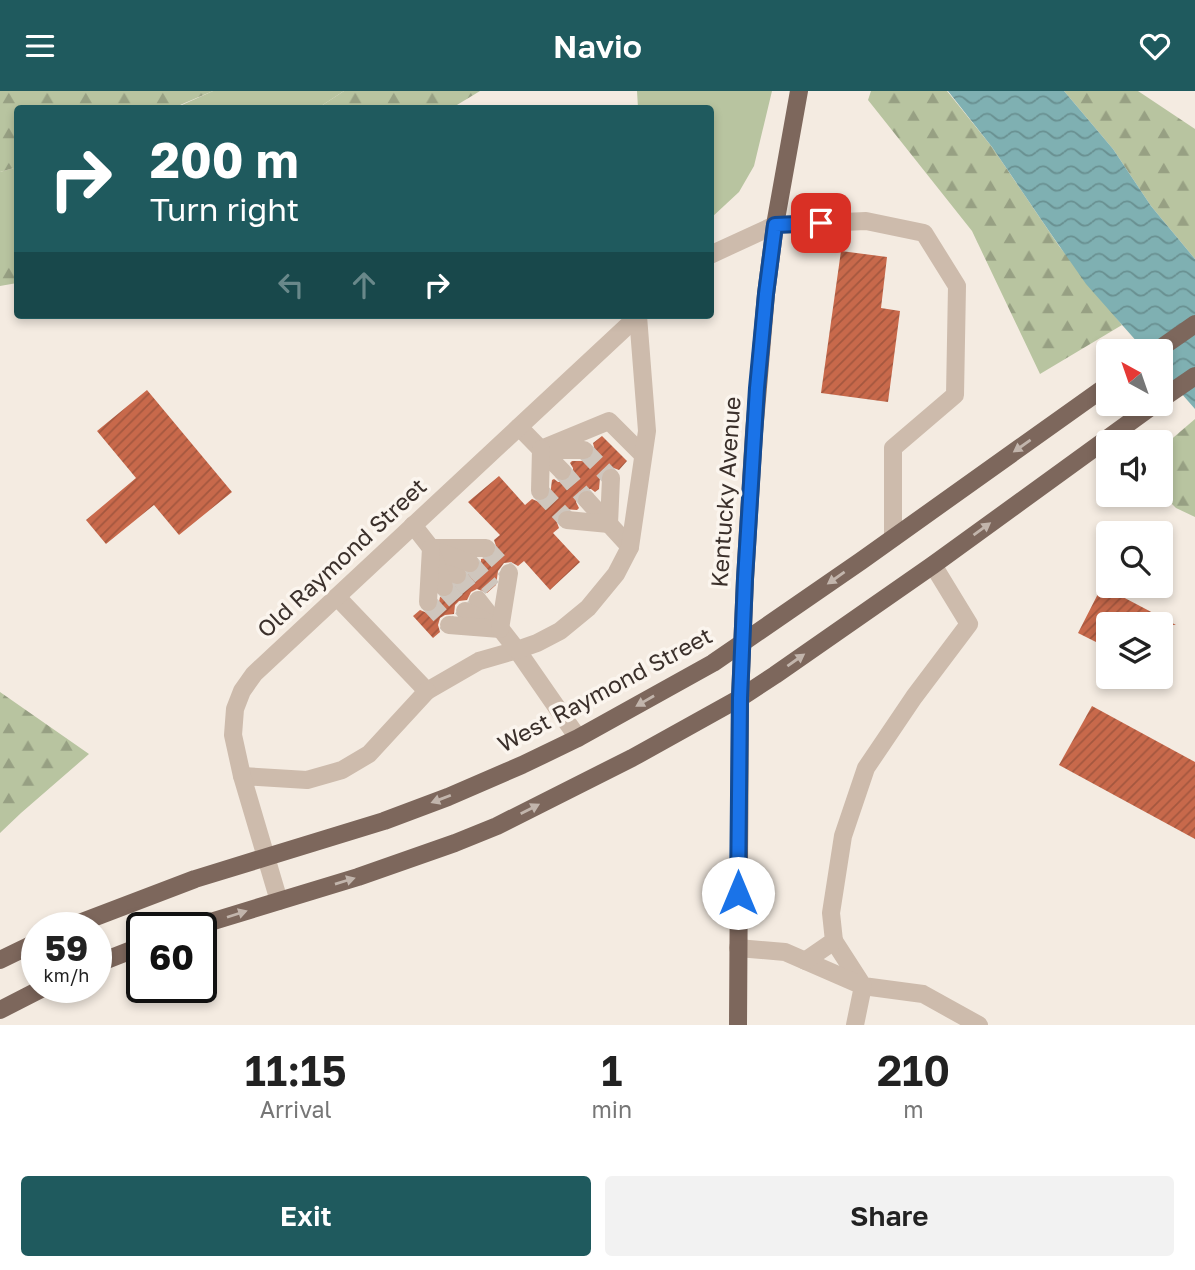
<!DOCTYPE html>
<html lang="en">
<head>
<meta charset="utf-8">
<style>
  body { margin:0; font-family:"Golos Text",sans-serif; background:#f2f2f2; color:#222; height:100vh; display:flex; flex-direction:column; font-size:26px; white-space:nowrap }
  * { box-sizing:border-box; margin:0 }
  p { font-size:23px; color:#767676 }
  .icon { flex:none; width:38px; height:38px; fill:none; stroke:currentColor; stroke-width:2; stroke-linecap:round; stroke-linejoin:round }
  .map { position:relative; height:934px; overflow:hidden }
  .details { display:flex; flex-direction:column; background:#fff; flex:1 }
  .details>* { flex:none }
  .guide { position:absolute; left:14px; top:14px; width:700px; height:214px; border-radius:7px; box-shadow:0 4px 10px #0003; background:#1f5a5e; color:#fff; overflow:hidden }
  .needle { width:46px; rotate:320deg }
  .tools { position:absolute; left:1096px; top:248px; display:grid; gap:14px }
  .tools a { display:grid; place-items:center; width:77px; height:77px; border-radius:7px; background:#fff; box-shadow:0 4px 10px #0003; font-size:35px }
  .speed { position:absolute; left:21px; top:821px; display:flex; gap:14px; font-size:35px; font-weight:700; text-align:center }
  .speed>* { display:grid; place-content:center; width:91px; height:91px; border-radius:50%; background:#fff; box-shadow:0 4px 10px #0003; line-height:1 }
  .speed small { font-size:18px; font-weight:400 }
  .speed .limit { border:4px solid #111; border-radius:10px; background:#fff; color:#111 }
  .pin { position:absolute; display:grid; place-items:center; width:60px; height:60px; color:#fff; margin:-30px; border-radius:14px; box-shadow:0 4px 10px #0006 }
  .me { position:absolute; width:77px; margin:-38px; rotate:0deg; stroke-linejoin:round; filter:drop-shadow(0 0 5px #0008) }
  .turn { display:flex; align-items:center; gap:24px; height:147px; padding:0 21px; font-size:32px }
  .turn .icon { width:91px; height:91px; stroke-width:2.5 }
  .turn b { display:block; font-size:49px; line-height:60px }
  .lanes { display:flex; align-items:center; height:66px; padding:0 21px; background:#0003; justify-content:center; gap:35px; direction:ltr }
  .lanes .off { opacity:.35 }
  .eta { display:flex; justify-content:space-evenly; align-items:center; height:119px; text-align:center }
  .eta b { font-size:42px; font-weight:600; line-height:49px }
  .cta { display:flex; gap:14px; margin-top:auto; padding:14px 21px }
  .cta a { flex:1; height:80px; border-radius:7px; background:#1f5a5e; color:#fff; font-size:28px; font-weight:600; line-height:80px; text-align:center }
  .cta a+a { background:#f2f2f2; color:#222 }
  header { display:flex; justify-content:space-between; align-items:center; height:91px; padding:0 21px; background:#1f5a5e; color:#fff; font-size:32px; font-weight:600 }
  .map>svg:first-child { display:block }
  .green { fill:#b8c4a0 }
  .forest { fill:url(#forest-firs) }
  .water { fill:url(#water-waves) }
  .building { fill:url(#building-hatch) }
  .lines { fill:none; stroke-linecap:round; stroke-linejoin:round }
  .minor-tunnel { stroke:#cfc6bd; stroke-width:18; stroke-dasharray:18 9; stroke-linecap:butt }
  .minor { stroke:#cdbbac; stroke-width:18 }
  .major { stroke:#7d675c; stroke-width:18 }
  .oneway { fill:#c2b5ac }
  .route-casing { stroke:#114b97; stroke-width:18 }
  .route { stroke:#1a73e8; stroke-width:12 }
  .labels { text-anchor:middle; stroke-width:7; stroke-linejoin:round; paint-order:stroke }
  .street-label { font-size:23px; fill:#3b302b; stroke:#fbf5ee }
</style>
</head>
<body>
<header><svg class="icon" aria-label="menu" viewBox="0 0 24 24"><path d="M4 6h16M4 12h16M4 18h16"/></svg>Navio<svg class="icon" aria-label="heart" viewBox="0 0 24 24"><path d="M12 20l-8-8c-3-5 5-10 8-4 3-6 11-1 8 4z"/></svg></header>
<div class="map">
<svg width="1195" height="934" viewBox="0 0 1195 934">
  <defs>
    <pattern id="forest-firs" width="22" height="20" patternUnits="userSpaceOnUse" patternTransform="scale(1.75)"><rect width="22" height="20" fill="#b8c4a0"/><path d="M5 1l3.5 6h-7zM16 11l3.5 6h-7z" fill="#97a083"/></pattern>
    <pattern id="water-waves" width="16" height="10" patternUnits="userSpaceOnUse" patternTransform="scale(1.75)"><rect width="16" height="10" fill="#7fb0b2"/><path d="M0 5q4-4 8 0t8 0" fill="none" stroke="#699091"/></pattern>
    <pattern id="building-hatch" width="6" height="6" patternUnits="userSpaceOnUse" patternTransform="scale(1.75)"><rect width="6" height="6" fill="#c8694b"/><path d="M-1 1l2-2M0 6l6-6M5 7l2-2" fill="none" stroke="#a4573f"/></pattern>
  </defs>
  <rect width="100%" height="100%" fill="#f4ebe1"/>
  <g class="green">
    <polygon points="213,0 344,0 318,17 173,18"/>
    <polygon points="637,0 772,0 754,75 739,101 711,127 710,18 638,17"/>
    <polygon points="17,76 17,155 0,155 0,81"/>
  </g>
  <g class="forest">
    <polygon points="0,0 213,0 173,17 18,18 17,76 0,81"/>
    <polygon points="344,0 480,0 452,17 318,17"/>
    <polygon points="871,0 947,0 992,56 1059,155 1122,234 1040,283 972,140 868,9"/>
    <polygon points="1064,0 1138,0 1195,38 1195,168 1151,115 1113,58"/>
    <polygon points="0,155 17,155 17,192 0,195"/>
    <polygon points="1195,328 1195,426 1176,417 1160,401 1160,358"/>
    <polygon points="0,601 89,663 21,722 0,742"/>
  </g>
  <polygon class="water" points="948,0 1064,0 1113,58 1151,115 1195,168 1195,318 1160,278 1160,261 1146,261 1086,193 1051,143 992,56"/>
  <g class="building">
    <polygon points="841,160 887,166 881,217 900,220 888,311 821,302"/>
    <polygon points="147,299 232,401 179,444 154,414 106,453 86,429 136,387 97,340"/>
    <polygon points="602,345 627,370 619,379 611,376 602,380 600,387 599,398 595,401 591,398 585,398 579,401 576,411 579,417 577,419 563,418 558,422 556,429 559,437 553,442 580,471 550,499 524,470 518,475 511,471 504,472 498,480 496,494 487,502 477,498 471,501 467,509 459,510 455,514 454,523 445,524 440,527 438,534 440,541 433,547 413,525 420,519 427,522 434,521 438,517 440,506 447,507 452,504 455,495 460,495 465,492 468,483 473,483 478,480 481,475 481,468 492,466 497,458 494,449 500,444 468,411 499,385 525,414 532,408 539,411 545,410 550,405 552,389 554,388 558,391 564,391 569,389 573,382 573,377 570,372 572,370 584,370 590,368 595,360 593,352"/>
    <polygon points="1102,495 1176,534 1108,534 1108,557 1078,542"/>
    <polygon points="1092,615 1195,671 1195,748 1059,674"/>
  </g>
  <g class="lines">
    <g class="minor-tunnel">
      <polyline points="584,359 611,387"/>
      <polyline points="562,380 587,409"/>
      <polyline points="540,400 567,429"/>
      <polyline points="486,457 509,482"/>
      <polyline points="470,472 492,497"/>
      <polyline points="457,484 478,509"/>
      <polyline points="444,496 465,520"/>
      <polyline points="428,511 449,534"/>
    </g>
    <g class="minor">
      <polyline points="710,164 775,134 866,130 924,142 957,195 955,304 893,357 893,447"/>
      <polyline points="519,336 562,380"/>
      <polyline points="541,358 609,330 643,364"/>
      <polyline points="549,359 584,359"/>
      <polyline points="540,400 541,358"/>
      <polyline points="587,409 630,456"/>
      <polyline points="567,429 609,433 611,387"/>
      <polyline points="413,434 431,457 457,484"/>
      <polyline points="431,457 486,457"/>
      <polyline points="440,461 470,472"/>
      <polyline points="434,467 444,496"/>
      <polyline points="337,506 427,600 479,570 517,559 578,647"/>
      <polyline points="478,509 517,559 537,552 560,540 588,517 616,483 630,456 647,340 638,225"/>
      <polyline points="428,511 431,457"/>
      <polyline points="465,520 491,533"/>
      <polyline points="449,534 500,538"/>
      <polyline points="500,538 509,482"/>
      <polyline points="242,685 307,689 342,679 369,663 427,600"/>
      <polyline points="279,810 242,685 233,644 235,618 242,600 254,583 639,224"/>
      <polyline points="834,850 863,895 923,903 979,934"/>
      <polyline points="738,857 785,861 863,895 855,934"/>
      <polyline points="805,870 834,850 831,822 843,745 866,677 914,606 969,533 933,474"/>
    </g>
    <g class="major">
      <polyline points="1155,261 1195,233"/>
      <polyline points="1160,309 1195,285"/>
      <polyline points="69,836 195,788 384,730 448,706 522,674 578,647 713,572 861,470 1108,294"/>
      <polyline points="194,836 358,786 455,752 497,735 632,667 740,607 775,584 933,474 1155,313"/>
      <polyline points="0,869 37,851"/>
      <polyline points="96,873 142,855"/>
      <polyline points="0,919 45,896"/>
      <polyline points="738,934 740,607 745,488 754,342 766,203 775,134 799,0"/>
    </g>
  </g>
  <defs><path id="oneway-solid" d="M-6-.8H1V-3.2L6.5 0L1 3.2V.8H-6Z" transform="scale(1.75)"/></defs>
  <g class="oneway">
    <use href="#oneway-solid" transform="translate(1022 355) rotate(145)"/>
    <use href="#oneway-solid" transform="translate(982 438) rotate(-36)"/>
    <use href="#oneway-solid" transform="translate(836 487) rotate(145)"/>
    <use href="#oneway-solid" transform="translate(796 569) rotate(-35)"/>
    <use href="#oneway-solid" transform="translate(645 610) rotate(150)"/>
    <use href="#oneway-solid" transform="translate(441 708) rotate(159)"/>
    <use href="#oneway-solid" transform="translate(530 718) rotate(-27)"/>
    <use href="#oneway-solid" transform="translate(345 790) rotate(-17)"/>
    <use href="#oneway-solid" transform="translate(237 823) rotate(-18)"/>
  </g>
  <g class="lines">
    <g class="route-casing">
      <polyline id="route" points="738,802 740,607 745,488 757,297 766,203 775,134 821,132"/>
    </g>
    <use href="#route" class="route"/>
  </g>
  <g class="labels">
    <g class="street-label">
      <text transform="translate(726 401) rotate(-86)" y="8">Kentucky Avenue</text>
      <text transform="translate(342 467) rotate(-43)" y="8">Old Raymond Street</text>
      <text transform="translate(605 599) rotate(-28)" y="8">West Raymond Street</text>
    </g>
  </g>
</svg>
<div class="tools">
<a><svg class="needle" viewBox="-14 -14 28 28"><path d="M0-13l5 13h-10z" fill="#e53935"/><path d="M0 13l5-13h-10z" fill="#767676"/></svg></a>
<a><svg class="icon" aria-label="sound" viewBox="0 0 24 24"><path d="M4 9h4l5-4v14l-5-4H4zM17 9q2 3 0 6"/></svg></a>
<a><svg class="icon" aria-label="search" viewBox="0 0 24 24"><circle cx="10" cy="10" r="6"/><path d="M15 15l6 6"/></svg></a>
<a><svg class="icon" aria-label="layers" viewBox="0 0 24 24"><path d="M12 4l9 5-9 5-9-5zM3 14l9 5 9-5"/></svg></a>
</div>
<div class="speed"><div>59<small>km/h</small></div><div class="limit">60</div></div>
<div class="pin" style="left:821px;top:132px;background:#d93025"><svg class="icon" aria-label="arrive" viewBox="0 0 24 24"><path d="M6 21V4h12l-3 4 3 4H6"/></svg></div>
<svg class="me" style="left:738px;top:802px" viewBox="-20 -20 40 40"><circle r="19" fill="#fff"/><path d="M0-13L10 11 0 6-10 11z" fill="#1a73e8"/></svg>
<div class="guide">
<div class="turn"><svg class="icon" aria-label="right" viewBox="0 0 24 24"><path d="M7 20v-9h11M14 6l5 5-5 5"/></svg><div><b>200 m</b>Turn right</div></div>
<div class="lanes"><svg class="icon off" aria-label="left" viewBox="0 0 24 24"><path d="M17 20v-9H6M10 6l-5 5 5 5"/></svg><svg class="icon off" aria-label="ahead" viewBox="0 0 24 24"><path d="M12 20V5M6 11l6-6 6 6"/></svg><svg class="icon" aria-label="right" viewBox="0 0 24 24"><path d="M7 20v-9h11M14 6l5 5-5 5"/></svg></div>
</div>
</div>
<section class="details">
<div class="eta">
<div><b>11:15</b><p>Arrival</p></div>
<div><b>1</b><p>min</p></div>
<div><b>210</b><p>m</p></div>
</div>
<div class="cta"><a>Exit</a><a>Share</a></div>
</section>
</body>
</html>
